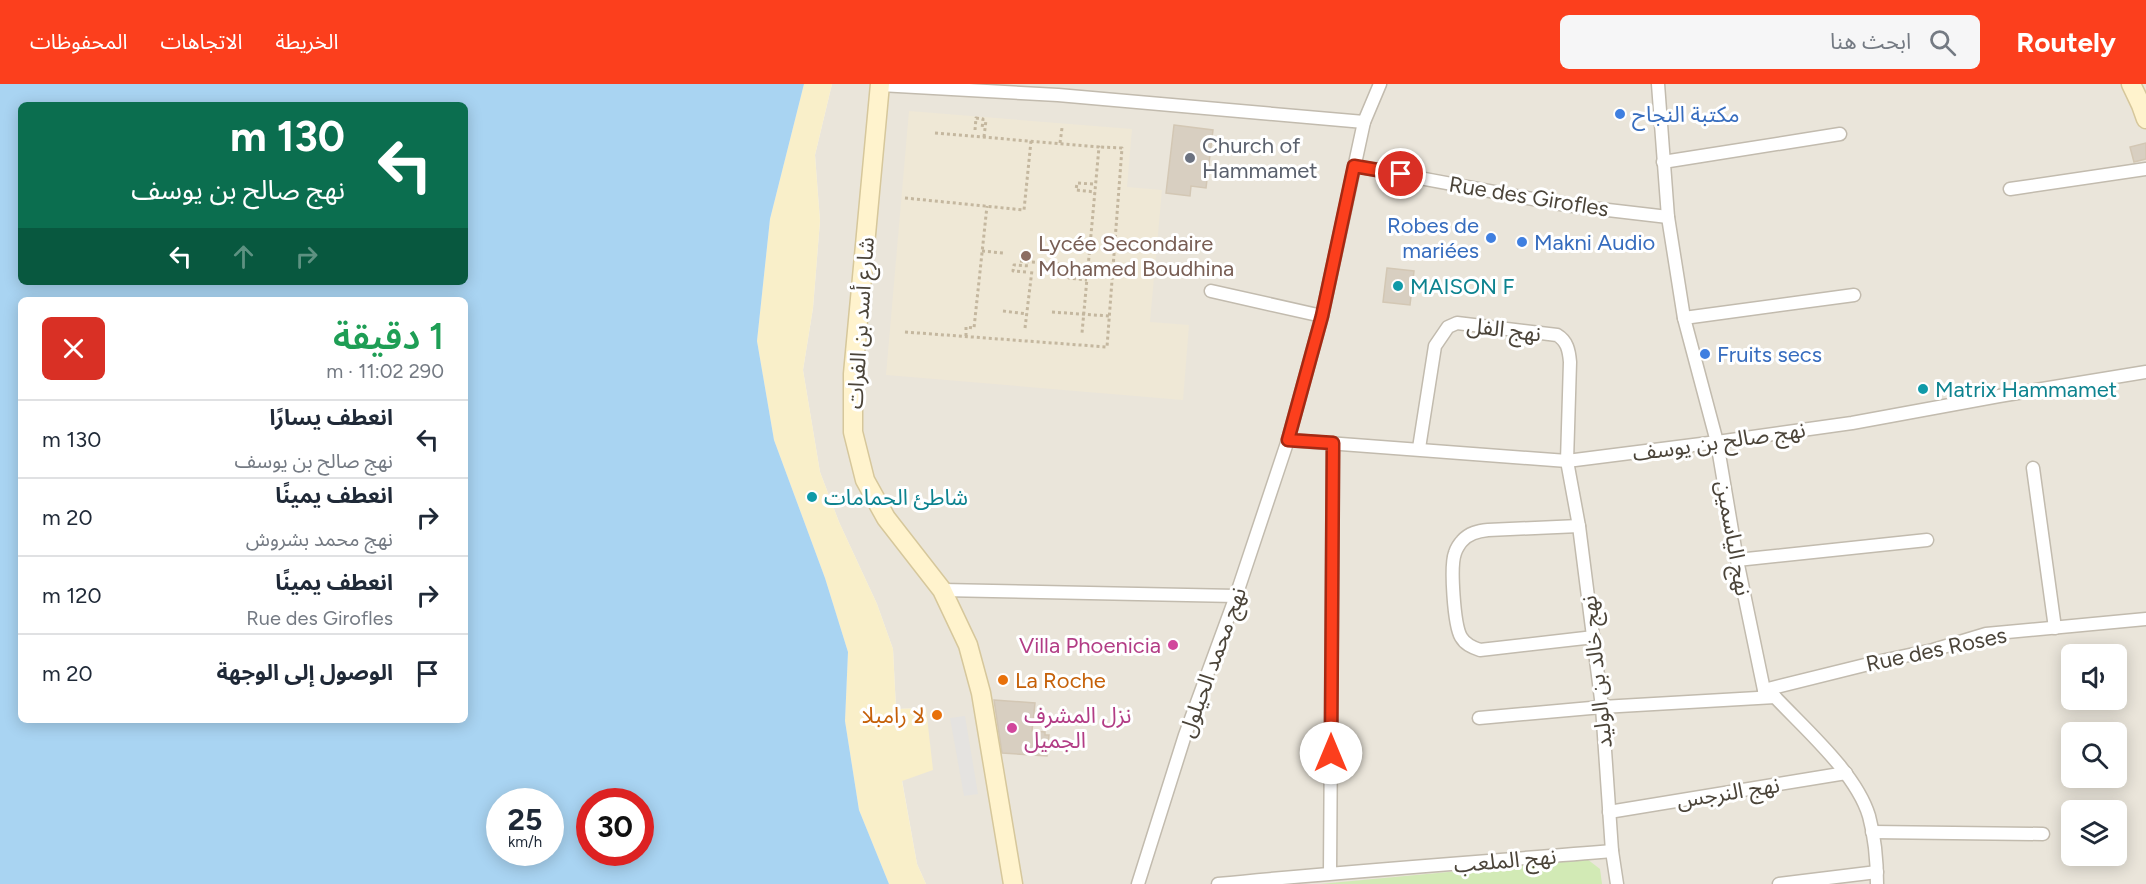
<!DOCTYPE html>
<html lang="ar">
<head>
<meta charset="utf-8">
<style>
  body { margin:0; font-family:Figtree,"Noto Sans Arabic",sans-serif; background:#f6f6f7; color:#1f2937; direction:rtl; height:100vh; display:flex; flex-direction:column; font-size:22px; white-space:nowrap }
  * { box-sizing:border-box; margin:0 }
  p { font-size:20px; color:#747a83 }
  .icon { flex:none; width:33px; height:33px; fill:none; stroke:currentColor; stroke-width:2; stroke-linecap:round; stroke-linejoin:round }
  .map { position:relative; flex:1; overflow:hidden; direction:ltr }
  .panel { position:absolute; left:18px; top:213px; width:450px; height:426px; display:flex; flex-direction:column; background:#fff; border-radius:9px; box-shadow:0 3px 15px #0003; direction:rtl }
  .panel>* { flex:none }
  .guide { position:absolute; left:18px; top:18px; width:450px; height:183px; border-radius:9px; box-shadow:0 3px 15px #0003; direction:rtl; background:#0b6e4f; color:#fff; overflow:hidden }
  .tools { position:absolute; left:2061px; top:560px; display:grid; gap:12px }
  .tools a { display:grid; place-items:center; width:66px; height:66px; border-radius:9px; background:#fff; box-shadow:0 3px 15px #0003; font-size:30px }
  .speed { position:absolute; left:486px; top:704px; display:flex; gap:12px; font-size:30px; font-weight:700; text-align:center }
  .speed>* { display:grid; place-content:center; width:78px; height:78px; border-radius:50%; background:#fff; box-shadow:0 3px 15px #0003; line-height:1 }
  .speed small { font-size:15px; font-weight:400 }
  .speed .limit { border:9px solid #d22; background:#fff; color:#111 }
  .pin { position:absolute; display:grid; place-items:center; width:51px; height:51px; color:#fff; margin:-26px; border:3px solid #fff; border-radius:50%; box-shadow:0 2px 6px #0007 }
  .me { position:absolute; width:66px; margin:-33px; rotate:0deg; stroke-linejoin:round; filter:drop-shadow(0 0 4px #0008) }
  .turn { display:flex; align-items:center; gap:21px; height:126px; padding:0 24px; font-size:27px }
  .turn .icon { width:78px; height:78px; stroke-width:2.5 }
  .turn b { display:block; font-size:42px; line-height:51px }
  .lanes { display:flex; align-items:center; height:57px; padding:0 24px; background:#0003; justify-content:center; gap:30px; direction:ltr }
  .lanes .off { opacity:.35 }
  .round { display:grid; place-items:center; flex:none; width:63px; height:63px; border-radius:9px; background:#f6f6f7 }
  .summary { display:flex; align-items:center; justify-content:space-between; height:102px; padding:0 24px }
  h1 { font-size:36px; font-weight:600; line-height:45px; color:#1e9e55 }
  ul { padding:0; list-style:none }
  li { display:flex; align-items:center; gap:18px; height:78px; padding:0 24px; border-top:2px solid #e0e1e3 }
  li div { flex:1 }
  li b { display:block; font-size:22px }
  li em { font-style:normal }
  header { display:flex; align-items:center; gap:36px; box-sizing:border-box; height:84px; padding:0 30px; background:#fc3f1d; color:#fff }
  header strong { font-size:28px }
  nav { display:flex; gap:33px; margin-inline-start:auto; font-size:21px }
  .search { width:420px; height:54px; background:#f6f6f7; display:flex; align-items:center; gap:15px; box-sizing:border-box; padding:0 21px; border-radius:9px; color:#747a83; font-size:22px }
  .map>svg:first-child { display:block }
  .residential { fill:#eae5da; fill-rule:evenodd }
  .education { fill:#efe8d6 }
  .green { fill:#d2eab5 }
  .sand { fill:#f9efc9 }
  .parking { fill:#e5e3e0 }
  .water { fill:#a9d4f2; fill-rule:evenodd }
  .building { fill:#d8cfc1; stroke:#d3c7b4; stroke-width:1.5 }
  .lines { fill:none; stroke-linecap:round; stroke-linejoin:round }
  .street-casing { stroke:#c2bbae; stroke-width:15 }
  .secondary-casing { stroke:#d6c79b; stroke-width:21 }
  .path { stroke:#c4b79f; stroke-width:3; stroke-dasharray:3 3; stroke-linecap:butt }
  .street { stroke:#fff; stroke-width:12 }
  .secondary { stroke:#fff3cd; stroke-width:18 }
  .route-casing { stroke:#a42913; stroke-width:15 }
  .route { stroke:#fc3f1d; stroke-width:10 }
  .shop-dot { fill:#3f7fe0; stroke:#fff; stroke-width:2 }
  .worship-dot { fill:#6b7280; stroke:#fff; stroke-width:2 }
  .education-dot { fill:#8d6e63; stroke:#fff; stroke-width:2 }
  .culture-dot { fill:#0f9aa8; stroke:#fff; stroke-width:2 }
  .hotel-dot { fill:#d1479c; stroke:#fff; stroke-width:2 }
  .food-dot { fill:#e8710a; stroke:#fff; stroke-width:2 }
  .labels { text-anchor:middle; stroke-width:6; stroke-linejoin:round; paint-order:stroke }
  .shop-label { font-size:22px; fill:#366cbe; stroke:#fff; text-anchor:start }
  .worship-label { font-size:22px; fill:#5b616d; stroke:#fff; text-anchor:start }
  .street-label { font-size:22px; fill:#4b4439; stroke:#fff }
  .education-label { font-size:22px; fill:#785e54; stroke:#fff; text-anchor:start }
  .culture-label { font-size:22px; fill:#0d838f; stroke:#fff; text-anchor:start }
  .hotel-label { font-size:22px; fill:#b23c85; stroke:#fff; text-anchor:end }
  .food-label { font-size:22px; fill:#c56008; stroke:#fff; text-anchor:start }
</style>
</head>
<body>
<header>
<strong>Routely</strong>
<div class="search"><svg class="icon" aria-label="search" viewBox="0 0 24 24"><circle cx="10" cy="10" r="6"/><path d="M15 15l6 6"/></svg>ابحث هنا</div>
<nav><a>الخريطة</a><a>الاتجاهات</a><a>المحفوظات</a></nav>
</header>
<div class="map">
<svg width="2146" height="800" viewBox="0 0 2146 800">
  <rect width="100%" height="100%" fill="#f6f3ec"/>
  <path class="residential" d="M832,0H2146V800H926L917,780L902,696L926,624L896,625L893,565L877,520L839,438L820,388L803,286L813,224L820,137L815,71ZM2072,570H2116V615H2072ZM2072,648H2116V693H2072ZM2072,726H2116V771H2072Z"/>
  <polygon class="education" points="909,27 1132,45 1127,103 1162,106 1150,238 1189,241 1183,316 886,291"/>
  <polygon class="green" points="1587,775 1600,785 1602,800 1320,800"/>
  <polygon class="sand" points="804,0 832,0 815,71 820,137 813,224 803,286 820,388 839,438 877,520 893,565 896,625 926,624 933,686 902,697 917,780 926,800 889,800 859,726 845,637 848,568 825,494 774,356 757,257 770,135"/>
  <polygon class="parking" points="965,632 978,710 964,712 950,634"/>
  <path class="water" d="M0,0H804L770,135L757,257L774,356L825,494L848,568L845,637L859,726L889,800H0ZM21,21H465V198H21ZM21,216H465V636H21ZM500,717H550V768H500ZM590,717H640V768H590Z"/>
  <g class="building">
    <polygon points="1174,41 1213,46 1206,104 1191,102 1190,112 1166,109"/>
    <polygon points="2146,59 2146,75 2134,78 2130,63"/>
    <polygon points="1387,184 1414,187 1410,221 1383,218"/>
    <polygon points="994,616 1035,619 1032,647 1045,648 1045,651 1049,651 1047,672 1002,669"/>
  </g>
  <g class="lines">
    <g class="street-casing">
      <g id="street">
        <path d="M1658,0L1668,133L1684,234L1717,358L1737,476L1764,606L1775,613C1805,645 1856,689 1869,732C1875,754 1877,777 1877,800"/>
        <polyline points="880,1 1058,11 1364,38"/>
        <polyline points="1663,78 1840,50"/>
        <polyline points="1355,82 1565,121 1668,133"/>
        <polyline points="2010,105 2146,85"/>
        <polyline points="1211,207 1322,232"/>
        <polyline points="1684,234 1854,211"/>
        <polyline points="1288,356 1567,377 1717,358 1852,339 1999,312 2146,288"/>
        <path d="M1419,364L1435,262L1448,243L1457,239L1557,251C1567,257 1569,266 1570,278L1567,377L1579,442L1602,623L1612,767L1617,800"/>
        <polyline points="2033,384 2055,544"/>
        <path d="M1579,442L1488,446C1478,447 1469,449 1462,457C1460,459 1456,465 1455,469C1450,482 1454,541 1461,553C1465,560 1471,563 1480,566L1594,553"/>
        <polyline points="1737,476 1927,456"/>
        <polyline points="942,506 1236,512"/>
        <polyline points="1764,606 1881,577 1933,566 1986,550 2146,535"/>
        <polyline points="1479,634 1602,623 1775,613"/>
        <polyline points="1609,728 1846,689"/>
        <polyline points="1872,748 2043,750"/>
        <polyline points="1330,789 1333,359"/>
        <polyline points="1138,800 1185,651 1236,512 1288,356 1322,232 1364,38 1380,0"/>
        <path d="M1218,800C1349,787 1481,778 1612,767"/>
        <polyline points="1779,800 1877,788"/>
      </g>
    </g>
    <g class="secondary-casing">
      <g id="secondary">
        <polyline points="880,0 853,290 853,348 865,396 886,434 942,506 968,561 981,609 1013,800"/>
        <polyline points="2131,0 2141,21 2146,35"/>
      </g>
    </g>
    <g class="path">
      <polyline points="975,46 976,34 983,35 982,45"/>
      <polyline points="935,49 1099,63 1082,249"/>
      <polyline points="984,53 986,36"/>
      <polyline points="1060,59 1062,44"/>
      <polyline points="1093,100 1077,99 1076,106 1095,108"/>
      <polyline points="905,114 1024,126 1031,57"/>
      <polyline points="982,167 1003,169"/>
      <polyline points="1020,177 1083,182"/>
      <polyline points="1083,187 1070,187 1069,194 1087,196"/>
      <polyline points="1026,188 1013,187 1014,181 1030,182"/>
      <polyline points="1003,227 1027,230"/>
      <polyline points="1052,228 1109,232"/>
      <polyline points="1025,244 1032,186"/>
      <polyline points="905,248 1107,263 1122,64 1099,63"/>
      <polyline points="966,252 966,243 974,244 987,122"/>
    </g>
    <use href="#street" class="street"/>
    <use href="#secondary" class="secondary"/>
  </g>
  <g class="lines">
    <g class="route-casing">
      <polyline id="route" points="1331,669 1333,359 1288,356 1322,232 1354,82 1401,90"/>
    </g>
    <use href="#route" class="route"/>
  </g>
  <g class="shop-dot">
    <circle cx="1620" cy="30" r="6"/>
    <circle cx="1491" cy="154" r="6"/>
    <circle cx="1522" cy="158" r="6"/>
    <circle cx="1705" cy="270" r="6"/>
  </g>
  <circle class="worship-dot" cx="1190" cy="74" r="6"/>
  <circle class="education-dot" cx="1026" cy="172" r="6"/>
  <g class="culture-dot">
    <circle cx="1398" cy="202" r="6"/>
    <circle cx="1923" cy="305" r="6"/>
    <circle cx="812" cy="413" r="6"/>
  </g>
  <g class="hotel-dot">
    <circle cx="1173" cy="561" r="6"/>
    <circle cx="1012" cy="644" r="6"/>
  </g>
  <g class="food-dot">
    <circle cx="1003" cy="596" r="6"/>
    <circle cx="937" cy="631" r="6"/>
  </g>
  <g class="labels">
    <g class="shop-label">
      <text x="1632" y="38">مكتبة النجاح</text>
      <text x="1479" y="149" text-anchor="end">Robes de<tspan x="1479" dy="25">mariées</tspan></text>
      <text x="1534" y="166">Makni Audio</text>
      <text x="1717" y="278">Fruits secs</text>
    </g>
    <g class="worship-label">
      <text x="1202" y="69">Church of<tspan x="1202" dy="25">Hammamet</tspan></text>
    </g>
    <g class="street-label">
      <text transform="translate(1529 112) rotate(9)" y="8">Rue des Girofles</text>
      <text transform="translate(860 239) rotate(-86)" y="8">شارع أسد بن الفرات</text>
      <text transform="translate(1504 245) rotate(7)" y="8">نهج الفل</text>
      <text transform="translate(1719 357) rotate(-8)" y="8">نهج صالح بن يوسف</text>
      <text transform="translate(1734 454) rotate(80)" y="8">نهج الياسمين</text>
      <text transform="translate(1936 565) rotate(-12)" y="8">Rue des Roses</text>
      <text transform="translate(1212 578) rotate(-70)" y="8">نهج محمد الحيلول</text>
      <text transform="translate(1596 588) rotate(-96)" y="8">نهج خالد بن الوليد</text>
      <text transform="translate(1728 708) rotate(-9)" y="8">نهج النرجس</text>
      <text transform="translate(1505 776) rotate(-5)" y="8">نهج الملعب</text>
    </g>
    <g class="education-label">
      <text x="1038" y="167">Lycée Secondaire<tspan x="1038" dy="25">Mohamed Boudhina</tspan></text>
    </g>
    <g class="culture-label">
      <text x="1410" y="210">MAISON F</text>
      <text x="1935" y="313">Matrix Hammamet</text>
      <text x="824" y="421">شاطئ الحمامات</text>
    </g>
    <g class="hotel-label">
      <text x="1161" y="569">Villa Phoenicia</text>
      <text x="1024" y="639" text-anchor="start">نزل المشرف<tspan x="1024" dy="25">الجميل</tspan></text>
    </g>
    <g class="food-label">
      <text x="1015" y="604">La Roche</text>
      <text x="925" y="639" text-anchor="end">لا رامبلا</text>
    </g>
  </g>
</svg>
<div class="tools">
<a><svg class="icon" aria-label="sound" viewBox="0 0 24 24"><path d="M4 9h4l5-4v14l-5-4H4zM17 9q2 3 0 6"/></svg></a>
<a><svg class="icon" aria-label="search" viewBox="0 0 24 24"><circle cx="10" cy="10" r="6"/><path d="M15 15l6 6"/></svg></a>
<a><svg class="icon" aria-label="layers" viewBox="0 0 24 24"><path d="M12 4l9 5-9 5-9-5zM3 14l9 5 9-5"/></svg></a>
</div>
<div class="speed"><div>25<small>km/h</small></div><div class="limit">30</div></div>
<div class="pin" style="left:1401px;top:90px;background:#d93025"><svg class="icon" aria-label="arrive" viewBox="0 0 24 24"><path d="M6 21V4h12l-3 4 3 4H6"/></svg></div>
<svg class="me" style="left:1331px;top:669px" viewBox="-20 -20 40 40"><circle r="19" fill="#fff"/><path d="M0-13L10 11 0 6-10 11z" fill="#fc3f1d"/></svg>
<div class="guide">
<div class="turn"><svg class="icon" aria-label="left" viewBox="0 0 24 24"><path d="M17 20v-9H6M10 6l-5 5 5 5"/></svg><div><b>130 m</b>نهج صالح بن يوسف</div></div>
<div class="lanes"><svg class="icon" aria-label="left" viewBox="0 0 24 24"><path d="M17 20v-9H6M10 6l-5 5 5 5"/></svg><svg class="icon off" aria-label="ahead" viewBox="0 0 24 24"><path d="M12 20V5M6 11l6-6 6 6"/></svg><svg class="icon off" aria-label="right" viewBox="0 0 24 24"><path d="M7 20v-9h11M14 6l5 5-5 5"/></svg></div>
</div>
<section class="panel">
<div class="summary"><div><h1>1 دقيقة</h1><p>290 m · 11:02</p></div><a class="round" style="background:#d93025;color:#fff"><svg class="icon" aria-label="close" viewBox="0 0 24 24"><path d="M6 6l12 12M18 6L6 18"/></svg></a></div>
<ul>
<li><svg class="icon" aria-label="left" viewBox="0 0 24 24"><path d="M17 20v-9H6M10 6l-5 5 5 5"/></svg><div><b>انعطف يسارًا</b><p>نهج صالح بن يوسف</p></div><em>130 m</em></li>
<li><svg class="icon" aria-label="right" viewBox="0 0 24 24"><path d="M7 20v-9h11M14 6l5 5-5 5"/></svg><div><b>انعطف يمينًا</b><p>نهج محمد بشروش</p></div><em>20 m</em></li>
<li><svg class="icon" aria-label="right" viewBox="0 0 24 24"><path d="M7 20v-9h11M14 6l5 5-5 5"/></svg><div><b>انعطف يمينًا</b><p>Rue des Girofles</p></div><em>120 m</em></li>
<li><svg class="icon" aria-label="arrive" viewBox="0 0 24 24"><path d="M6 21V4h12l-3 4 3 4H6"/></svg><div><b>الوصول إلى الوجهة</b></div><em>20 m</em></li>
</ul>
</section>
</div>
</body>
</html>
